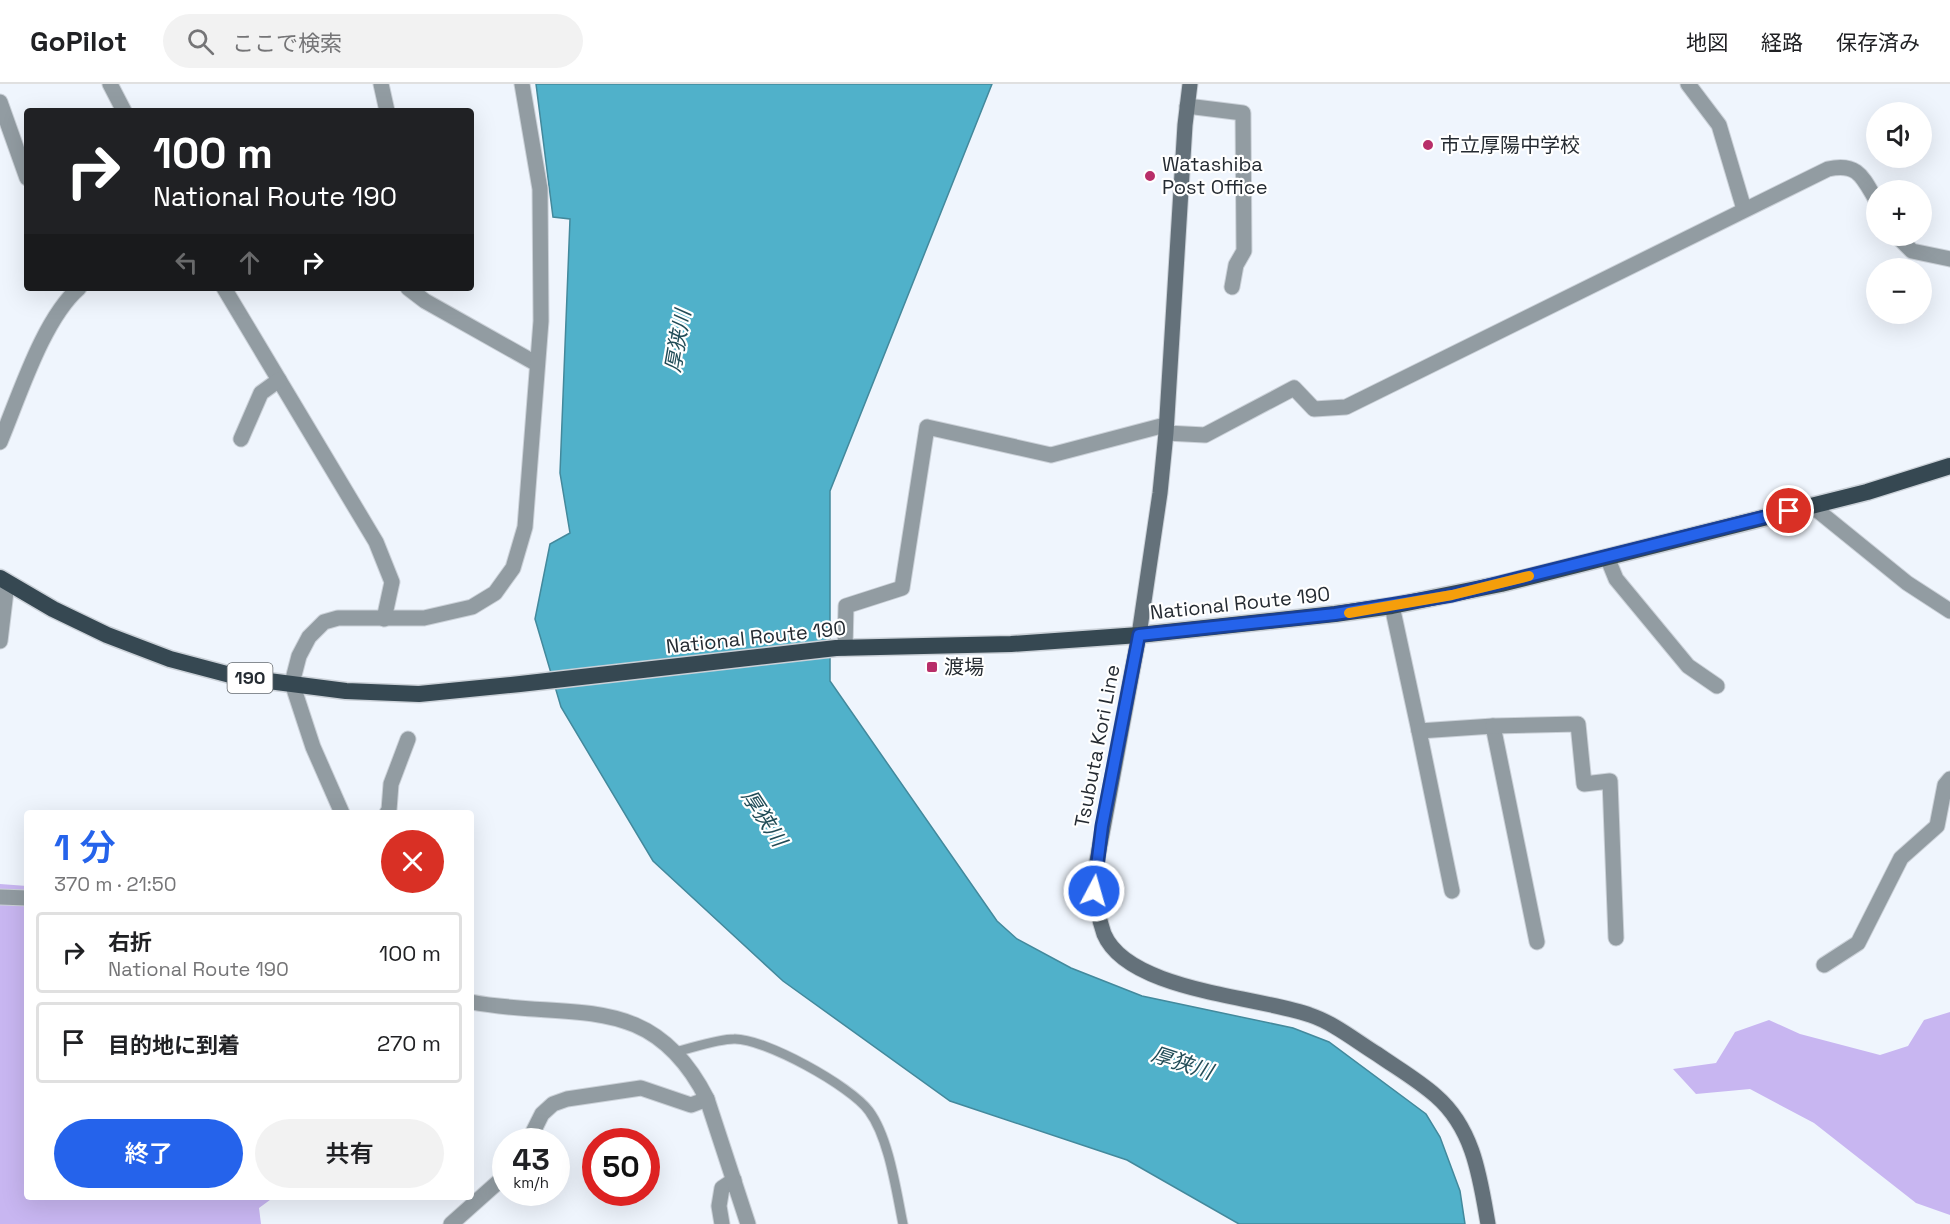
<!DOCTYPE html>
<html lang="ja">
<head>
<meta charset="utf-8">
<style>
  body { margin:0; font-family:"Space Grotesk","Noto Sans JP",sans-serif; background:#f2f2f2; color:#202124; height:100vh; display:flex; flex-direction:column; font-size:22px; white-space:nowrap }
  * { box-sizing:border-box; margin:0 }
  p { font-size:20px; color:#757577 }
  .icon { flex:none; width:33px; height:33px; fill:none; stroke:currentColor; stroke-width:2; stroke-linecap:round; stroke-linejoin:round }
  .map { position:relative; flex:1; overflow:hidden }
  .details { position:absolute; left:24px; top:726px; width:450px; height:390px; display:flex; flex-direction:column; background:#fff; border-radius:6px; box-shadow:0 6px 24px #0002 }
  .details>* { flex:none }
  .top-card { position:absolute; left:24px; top:24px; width:450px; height:183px; border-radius:6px; box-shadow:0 6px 24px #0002; background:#202124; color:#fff; overflow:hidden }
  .tools { position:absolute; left:1866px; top:18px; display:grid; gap:12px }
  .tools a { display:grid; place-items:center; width:66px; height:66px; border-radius:50%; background:#fff; box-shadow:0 6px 24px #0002; font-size:30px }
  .speed { position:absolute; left:492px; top:1044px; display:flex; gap:12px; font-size:30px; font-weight:700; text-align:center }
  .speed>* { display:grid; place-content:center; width:78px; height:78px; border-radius:50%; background:#fff; box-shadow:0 6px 24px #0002; line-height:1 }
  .speed small { font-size:15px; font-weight:400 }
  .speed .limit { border:9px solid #d22; background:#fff; color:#111 }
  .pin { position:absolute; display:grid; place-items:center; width:51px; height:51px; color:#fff; margin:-26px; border:3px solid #fff; border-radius:50%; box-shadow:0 2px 6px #0007 }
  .me { position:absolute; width:66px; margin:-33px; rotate:6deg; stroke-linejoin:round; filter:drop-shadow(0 0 4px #0008) }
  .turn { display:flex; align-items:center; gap:21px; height:126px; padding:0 30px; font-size:27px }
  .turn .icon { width:78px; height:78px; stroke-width:2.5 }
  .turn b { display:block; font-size:42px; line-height:51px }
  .lanes { display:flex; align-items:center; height:57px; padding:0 30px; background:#0003; justify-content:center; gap:30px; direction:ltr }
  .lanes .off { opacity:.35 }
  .round { display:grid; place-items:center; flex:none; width:63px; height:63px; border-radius:32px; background:#f2f2f2 }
  .summary { display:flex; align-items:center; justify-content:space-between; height:102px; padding:0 30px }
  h1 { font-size:36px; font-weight:600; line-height:45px; color:#2563eb }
  .cta { display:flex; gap:12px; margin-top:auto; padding:12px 30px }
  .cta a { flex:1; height:69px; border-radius:36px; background:#2563eb; color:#fff; font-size:24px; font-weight:600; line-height:69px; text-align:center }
  .cta a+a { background:#f2f2f2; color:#202124 }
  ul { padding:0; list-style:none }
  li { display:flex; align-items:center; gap:18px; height:81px; margin:0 12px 9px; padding:0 18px; border:3px solid #e0e0e0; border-radius:6px }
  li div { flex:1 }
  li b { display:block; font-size:22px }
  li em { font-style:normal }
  header { display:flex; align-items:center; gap:36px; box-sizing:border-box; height:84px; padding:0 30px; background:#fff; border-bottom:2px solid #e0e0e0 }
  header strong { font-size:28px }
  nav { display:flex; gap:33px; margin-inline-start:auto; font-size:21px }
  .search { width:420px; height:54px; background:#f2f2f2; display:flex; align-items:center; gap:15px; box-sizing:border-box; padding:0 21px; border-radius:33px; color:#757577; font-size:22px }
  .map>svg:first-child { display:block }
  .green { fill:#c8b6f1 }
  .water { fill:#50b1ca; stroke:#43899c; stroke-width:1.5 }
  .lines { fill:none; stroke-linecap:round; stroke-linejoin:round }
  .service-casing { stroke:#cbd1d8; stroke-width:11 }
  .minor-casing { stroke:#cbd1d8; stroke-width:17 }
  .tertiary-casing { stroke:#cbd1d8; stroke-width:17 }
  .secondary-casing { stroke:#cbd1d8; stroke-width:17 }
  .trunk-casing { stroke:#cbd1d8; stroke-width:19 }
  .service { stroke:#929ca2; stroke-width:9 }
  .minor { stroke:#929ca2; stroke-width:15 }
  .tertiary { stroke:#929ca2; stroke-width:15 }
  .secondary { stroke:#64717a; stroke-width:15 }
  .trunk { stroke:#364852; stroke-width:16 }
  .route-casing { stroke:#184099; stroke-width:15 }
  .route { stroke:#2563eb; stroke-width:10 }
  .slow { stroke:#f59e0b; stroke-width:10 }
  .poi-dot { fill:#b82e69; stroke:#fff; stroke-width:2 }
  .labels { text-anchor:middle; stroke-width:4.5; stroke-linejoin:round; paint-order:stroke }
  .shield { fill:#fff; stroke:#666b70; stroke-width:1.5 }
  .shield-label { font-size:18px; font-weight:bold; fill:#252b32 }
  .poi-label { font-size:20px; fill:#252b32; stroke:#fff; text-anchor:start }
  .street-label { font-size:20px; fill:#252b32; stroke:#fff }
  .water-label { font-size:21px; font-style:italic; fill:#214c57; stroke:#fff }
</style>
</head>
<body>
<header>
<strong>GoPilot</strong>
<div class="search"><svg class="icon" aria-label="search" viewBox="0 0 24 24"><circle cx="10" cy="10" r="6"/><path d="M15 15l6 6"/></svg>ここで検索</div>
<nav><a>地図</a><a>経路</a><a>保存済み</a></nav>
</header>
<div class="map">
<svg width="1950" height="1140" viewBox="0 0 1950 1140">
  <rect width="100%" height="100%" fill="#eff5fd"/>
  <g class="green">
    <polygon points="0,800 27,802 27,1113 274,1113 259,1124 261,1140 0,1140"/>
    <polygon points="1950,928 1950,1131 1916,1119 1814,1039 1750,1005 1696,1010 1673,985 1716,979 1735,948 1769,936 1800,950 1880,971 1908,962 1924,936"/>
  </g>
  <polygon class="water" points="536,0 992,0 830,407 830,597 997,837 1017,855 1071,884 1142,912 1293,944 1329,958 1426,1030 1440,1053 1460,1107 1465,1140 1239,1140 1127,1076 950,1017 783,897 653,777 561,623 535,535 550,460 570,449 560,389 570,135 553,133"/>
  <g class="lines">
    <g class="service-casing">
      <path id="service" d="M675,968C692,964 718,955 734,955C764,954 851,1002 869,1027C889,1054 896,1106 903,1140"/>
    </g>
    <g class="minor-casing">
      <g id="minor">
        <polyline points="110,0 124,27"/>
        <polyline points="381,0 387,27"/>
        <polyline points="1688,0 1719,41 1744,125"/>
        <polyline points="0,18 27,94"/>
        <polyline points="1187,22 1243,29 1244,167 1236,181 1232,203"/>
        <polyline points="1897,152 1912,167 1950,175"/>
        <polyline points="224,204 376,458 392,498 384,535"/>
        <polyline points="408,204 425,217 537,280"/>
        <path d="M1166,349L1205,351L1294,304L1314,325L1346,323L1828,85C1858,78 1863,94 1876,116"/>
        <polyline points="241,355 261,309 279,296"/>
        <path d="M0,358C19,313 43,235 79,204"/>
        <polyline points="1812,422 1907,499 1950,527"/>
        <polyline points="1607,473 1616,495 1688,582 1717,602"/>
        <polyline points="1392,522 1419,647 1493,642 1537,858"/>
        <polyline points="0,557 7,499"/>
        <polyline points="845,564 846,522 902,504 927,343 1051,371 1165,341"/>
        <polyline points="292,599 299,572 309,553 324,538 338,534 424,534 472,523 495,509 513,484 525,443 541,237 540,105 522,0"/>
        <polyline points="1493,642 1578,640 1584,700 1610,697 1616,854"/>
        <polyline points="1419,647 1452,807"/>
        <polyline points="387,729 389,726 391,700 408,655"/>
        <polyline points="0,813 27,814"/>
        <polyline points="1824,881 1858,859 1901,774 1937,742 1945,701 1950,695"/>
        <polyline points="528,1058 542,1030 553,1020 567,1015 641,1004 691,1021 707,1015"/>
        <polyline points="451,1140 506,1091"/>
        <polyline points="722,1140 719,1122 722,1104 734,1096"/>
      </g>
    </g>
    <g class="tertiary-casing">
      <g id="tertiary">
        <polyline points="292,599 313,663 342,729"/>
        <path d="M471,918C571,937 651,904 707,1015L748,1140"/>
      </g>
    </g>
    <g class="secondary-casing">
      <path id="secondary" d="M1190,0L1185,41L1166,349L1160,409L1139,551L1096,782C1095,805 1096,828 1104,850C1128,907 1257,912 1310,931C1334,939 1356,957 1377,970C1397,984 1418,996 1436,1012C1474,1045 1480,1094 1488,1140"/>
    </g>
    <g class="trunk-casing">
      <polyline id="trunk" points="0,494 53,525 107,551 170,575 238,593 346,607 419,610 520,600 836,564 1011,560 1139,551 1335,530 1392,522 1501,500 1867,408 1950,382"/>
    </g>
    <use href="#service" class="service"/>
    <use href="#minor" class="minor"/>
    <use href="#tertiary" class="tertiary"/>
    <use href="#secondary" class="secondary"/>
    <use href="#trunk" class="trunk"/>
  </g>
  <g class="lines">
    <g class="route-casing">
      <polyline id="route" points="1094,807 1102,742 1139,551 1335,530 1452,511 1789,427"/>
    </g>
    <use href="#route" class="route"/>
    <polyline class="slow" points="1349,529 1452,511 1529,492"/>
  </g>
  <g class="poi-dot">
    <circle cx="1428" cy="61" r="6"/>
    <circle cx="1150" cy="92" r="6"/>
    <rect x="926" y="577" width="12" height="12" rx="3"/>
  </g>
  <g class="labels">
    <rect class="shield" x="227.5" y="579" width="45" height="30" rx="4.5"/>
    <g class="shield-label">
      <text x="250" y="600">190</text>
    </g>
    <g class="poi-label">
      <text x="1440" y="68">市立厚陽中学校</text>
      <text x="1162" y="87">Watashiba<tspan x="1162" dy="23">Post Office</tspan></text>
      <text x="944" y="590">渡場</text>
    </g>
    <g class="street-label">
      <text transform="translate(1240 519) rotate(-6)" y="7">National Route 190</text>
      <text transform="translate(756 553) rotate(-6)" y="7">National Route 190</text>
      <text transform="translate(1097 662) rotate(-79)" y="7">Tsubuta Kori Line</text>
    </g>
    <g class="water-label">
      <text transform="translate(678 257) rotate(-80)" y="7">厚狭川</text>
      <text transform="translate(764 734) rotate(57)" y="7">厚狭川</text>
      <text transform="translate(1182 979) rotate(18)" y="7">厚狭川</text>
    </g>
  </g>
</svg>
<div class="tools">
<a><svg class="icon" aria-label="sound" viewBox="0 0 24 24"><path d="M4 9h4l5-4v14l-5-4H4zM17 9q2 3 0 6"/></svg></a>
<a>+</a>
<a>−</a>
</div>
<div class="speed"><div>43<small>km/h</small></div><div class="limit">50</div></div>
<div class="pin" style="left:1789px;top:427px;background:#d93025"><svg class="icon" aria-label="arrive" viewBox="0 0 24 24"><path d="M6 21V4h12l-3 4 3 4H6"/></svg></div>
<svg class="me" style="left:1094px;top:807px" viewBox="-20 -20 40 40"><circle r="17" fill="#2563eb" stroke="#fff" stroke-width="3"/><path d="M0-11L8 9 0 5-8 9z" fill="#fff"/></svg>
<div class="top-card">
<div class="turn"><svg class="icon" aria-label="right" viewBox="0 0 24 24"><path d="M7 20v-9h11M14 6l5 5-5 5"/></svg><div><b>100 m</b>National Route 190</div></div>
<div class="lanes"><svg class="icon off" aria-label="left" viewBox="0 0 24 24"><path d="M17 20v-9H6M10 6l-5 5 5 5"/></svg><svg class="icon off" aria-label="ahead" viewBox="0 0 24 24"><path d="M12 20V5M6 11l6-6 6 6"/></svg><svg class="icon" aria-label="right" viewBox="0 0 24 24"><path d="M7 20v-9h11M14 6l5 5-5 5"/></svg></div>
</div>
<section class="details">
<div class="summary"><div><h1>1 分</h1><p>370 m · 21:50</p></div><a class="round" style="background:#d93025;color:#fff"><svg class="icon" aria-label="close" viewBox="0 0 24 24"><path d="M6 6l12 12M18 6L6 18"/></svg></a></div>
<ul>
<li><svg class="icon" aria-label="right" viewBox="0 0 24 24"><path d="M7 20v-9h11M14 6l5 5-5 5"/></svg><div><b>右折</b><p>National Route 190</p></div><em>100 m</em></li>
<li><svg class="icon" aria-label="arrive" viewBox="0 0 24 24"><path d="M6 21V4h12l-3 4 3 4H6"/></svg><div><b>目的地に到着</b></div><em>270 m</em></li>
</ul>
<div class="cta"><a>終了</a><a>共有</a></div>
</section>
</div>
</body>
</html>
